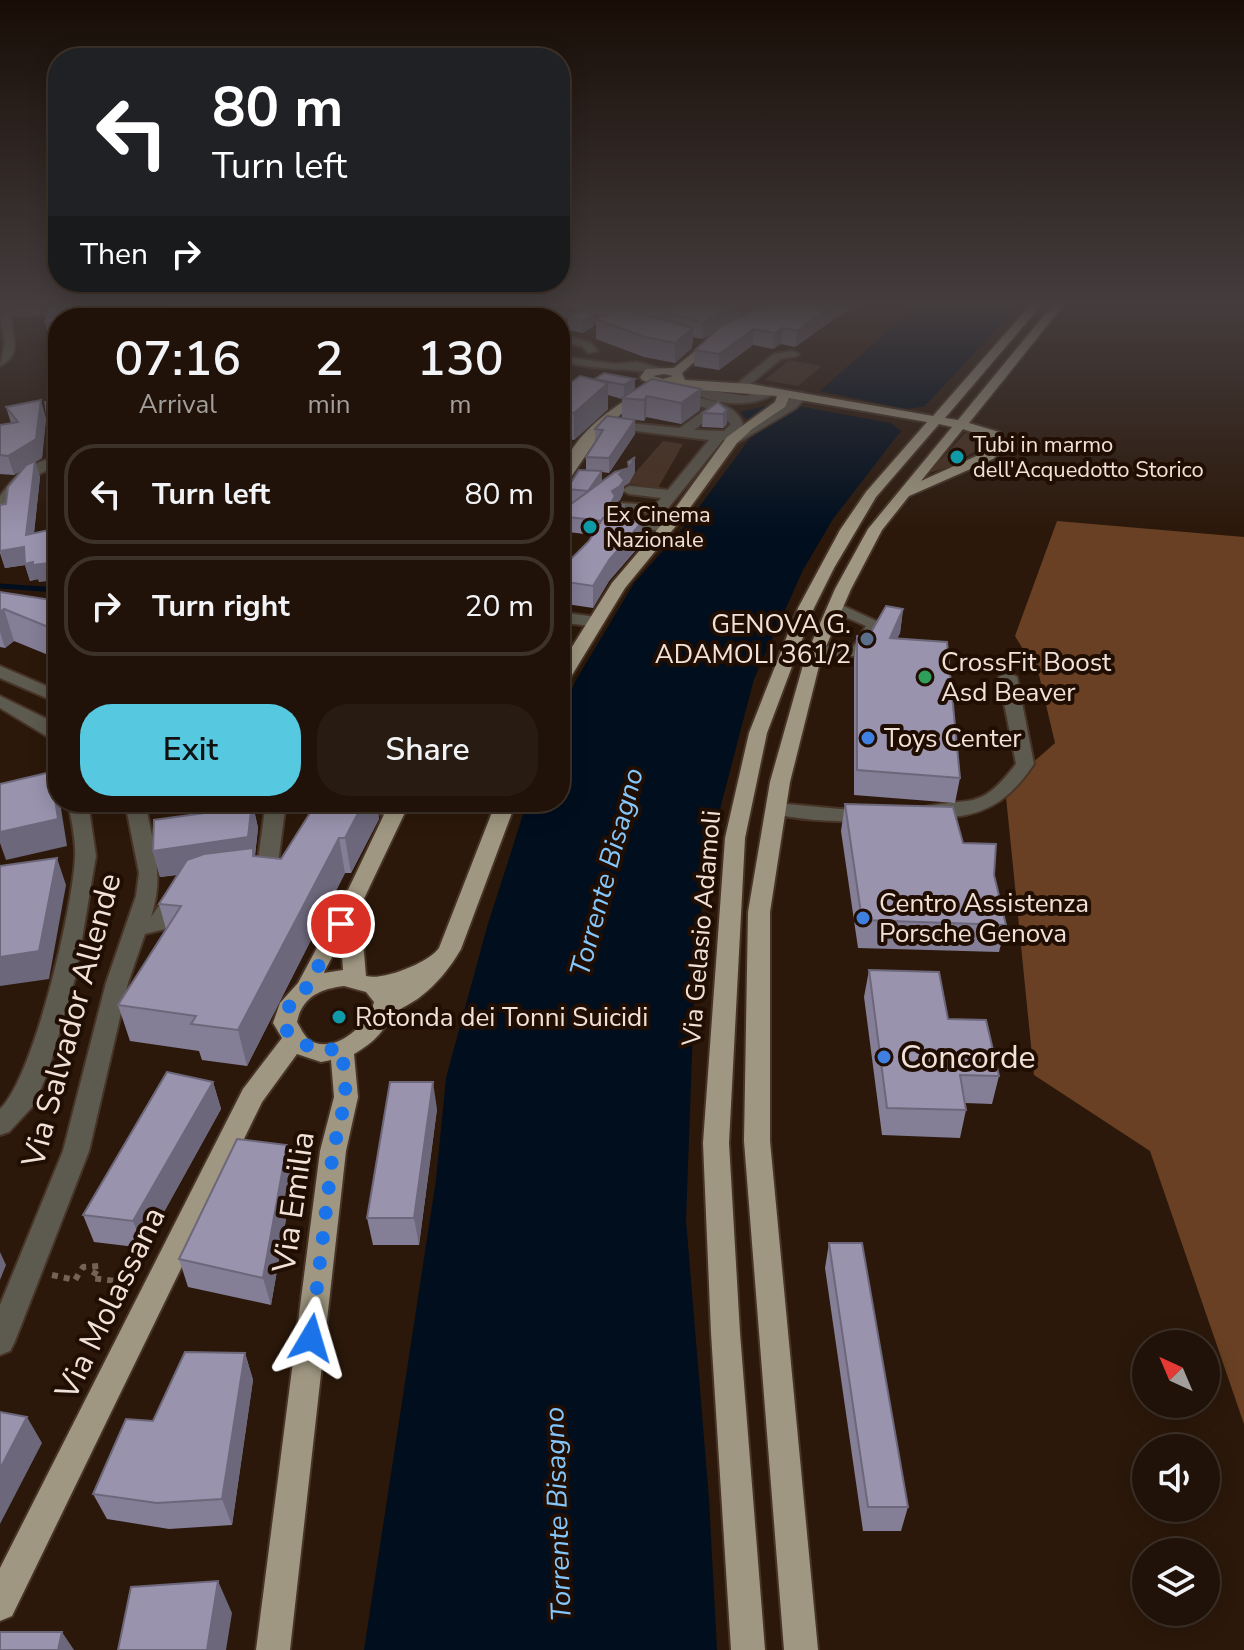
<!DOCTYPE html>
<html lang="en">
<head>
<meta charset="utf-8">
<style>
  body { margin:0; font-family:"Nunito Sans",sans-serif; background:#281b12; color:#f1f3f6; height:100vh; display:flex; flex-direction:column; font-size:30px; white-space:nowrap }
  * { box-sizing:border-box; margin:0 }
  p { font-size:26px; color:#a29e9c }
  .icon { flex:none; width:44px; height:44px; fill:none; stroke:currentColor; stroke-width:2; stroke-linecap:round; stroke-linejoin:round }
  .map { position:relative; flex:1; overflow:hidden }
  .drawer { position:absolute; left:48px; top:308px; width:522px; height:504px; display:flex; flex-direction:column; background:#201208; border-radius:32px; box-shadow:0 4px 20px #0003,0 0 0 2px #3d3229 }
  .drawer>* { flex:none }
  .banner { position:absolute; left:48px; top:48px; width:522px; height:244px; border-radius:32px; box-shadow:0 4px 20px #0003,0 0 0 2px #3d3229; background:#202124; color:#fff; overflow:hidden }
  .needle { width:52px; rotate:316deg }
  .controls { position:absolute; left:1132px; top:1330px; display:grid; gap:16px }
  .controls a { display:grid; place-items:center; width:88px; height:88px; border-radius:50%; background:#201208; box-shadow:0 4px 20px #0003,0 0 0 2px #3d3229; font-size:40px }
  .pin { position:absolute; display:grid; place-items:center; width:68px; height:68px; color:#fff; margin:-34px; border:4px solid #fff; border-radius:50%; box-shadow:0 2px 8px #0007 }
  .me { position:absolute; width:88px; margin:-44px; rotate:7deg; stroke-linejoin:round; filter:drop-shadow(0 0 6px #0008) }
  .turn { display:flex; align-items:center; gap:28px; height:168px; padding:0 32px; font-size:36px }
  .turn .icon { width:104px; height:104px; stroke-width:2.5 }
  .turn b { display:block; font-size:56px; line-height:68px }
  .then { display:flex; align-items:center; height:76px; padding:0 32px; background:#0003; gap:16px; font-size:30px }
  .eta { display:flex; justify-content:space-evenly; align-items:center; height:136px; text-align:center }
  .eta b { font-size:48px; font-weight:600; line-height:56px }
  .action { display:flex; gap:16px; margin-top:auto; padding:16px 32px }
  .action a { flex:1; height:92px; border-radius:32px; background:#56c9e1; color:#111; font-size:32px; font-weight:600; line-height:92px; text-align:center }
  .action a+a { background:#281b12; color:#f1f3f6 }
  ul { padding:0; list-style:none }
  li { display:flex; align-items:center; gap:24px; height:100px; margin:0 16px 12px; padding:0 16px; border:4px solid #3d3229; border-radius:32px }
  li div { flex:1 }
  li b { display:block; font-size:30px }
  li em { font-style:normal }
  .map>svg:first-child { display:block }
  .green { fill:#493121 }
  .forest { fill:#694023 }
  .water { fill:#000e1e }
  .pier { fill:#2b180a }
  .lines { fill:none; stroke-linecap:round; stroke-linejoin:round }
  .stream { stroke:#000e1e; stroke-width:5 }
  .minor-casing { stroke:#473427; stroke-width:4 }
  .major-casing { stroke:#473427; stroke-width:4 }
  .path { stroke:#746256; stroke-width:6; stroke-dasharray:6 6; stroke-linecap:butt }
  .minor { fill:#5d5a4f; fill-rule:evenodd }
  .major { fill:#9f9781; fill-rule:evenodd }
  .wall { fill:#847e96; fill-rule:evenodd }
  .shaded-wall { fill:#6c677a }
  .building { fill:#9a93ae; stroke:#6c677a; stroke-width:2 }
  .route { stroke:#1a73e8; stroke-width:14; stroke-dasharray:0 25.2 }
  .culture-dot { fill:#0f9aa8; stroke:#210e03; stroke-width:3 }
  .service-dot { fill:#5c6f8a; stroke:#210e03; stroke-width:3 }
  .leisure-dot { fill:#2e9e5b; stroke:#210e03; stroke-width:3 }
  .shop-dot { fill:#3f7fe0; stroke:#210e03; stroke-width:3 }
  .labels { text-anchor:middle; stroke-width:8; stroke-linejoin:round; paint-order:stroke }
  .far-poi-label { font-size:22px; fill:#f0e1d9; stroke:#210e03; text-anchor:start }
  .poi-label { font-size:26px; fill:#f0e1d9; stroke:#210e03; text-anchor:start }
  .street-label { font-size:26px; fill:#f0e1d9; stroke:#210e03 }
  .water-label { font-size:28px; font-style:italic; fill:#84c7fc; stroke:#210e03 }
  .near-street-label { font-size:32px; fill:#f0e1d9; stroke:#210e03 }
  .near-poi-label { font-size:32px; fill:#f0e1d9; stroke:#210e03; text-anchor:start }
</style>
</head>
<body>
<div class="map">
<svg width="1244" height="1650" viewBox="0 0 1244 1650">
  <rect width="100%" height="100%" fill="#2b180a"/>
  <g class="green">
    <polygon points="393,302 517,302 518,303 496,313 513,318 457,318 388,306"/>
    <polygon points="789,360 822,366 798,386 765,380"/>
    <polygon points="965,433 979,435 986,445 948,467 929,473"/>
    <polygon points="663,441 683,444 658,488 626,483"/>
  </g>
  <polygon class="forest" points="1057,521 1244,537 1244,1424 1150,1151 1034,1075 1005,787 1055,743 1039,675 1015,636"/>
  <g class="water">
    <polygon points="195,302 354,302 457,318 302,318"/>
    <polygon points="920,302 1022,302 897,436 833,519 803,570 754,679 714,832 696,945 686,1220 709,1499 717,1650 364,1650 436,1180 446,1078 487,927 527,802 560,802 560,715 576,680 634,583 685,526 756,430 740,412 770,405 808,407 820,391"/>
  </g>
  <polygon class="pier" points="819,391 907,409 928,406 902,432 891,423 803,407"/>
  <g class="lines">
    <polyline class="stream" points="0,586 58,590"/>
    <g class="minor-casing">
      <g id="minor">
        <path d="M100,302H119L74,314L11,316C11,335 24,354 0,366L5,342L0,316L4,311L74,308Z"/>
        <polygon points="150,302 175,302 204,309 199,312"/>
        <path d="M386,302C420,302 472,300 501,318H483L446,308L431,311Z"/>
        <polygon points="522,302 600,318 605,321 600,324 522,306"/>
        <polygon points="762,302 776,302 751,314 742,312"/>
        <polygon points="560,334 591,343 598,351 588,353 583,347 560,341"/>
        <polygon points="793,351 799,354 797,356 781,359 748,386 738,383 774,354"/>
        <path d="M572,358L615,364L637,362L666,370L660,374C629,368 599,370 568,363L566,361Z"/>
        <path d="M770,387L774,388V394C753,407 716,406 695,393L701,389L746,396Z"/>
        <path d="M801,392L807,396L796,408L737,443L723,440L656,523L670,527V533L642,528L640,525L649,513L622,511L615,507L622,503L655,505L661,498L629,494L622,490L629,486L668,490L709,440L612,428L606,424L607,421L680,428L707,408L672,401V395L676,394C698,399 734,399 743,424L738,431ZM717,412L731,424L724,431L694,430Z"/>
        <path d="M58,457V465L29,479L5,509L0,510V496C16,474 31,462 58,457Z"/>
        <polygon points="835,602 883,624 864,656 816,656 808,651 816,646 853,647 866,626 829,610 827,607"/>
        <polygon points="560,612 596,617 604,622 596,627 560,622"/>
        <polygon points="0,666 58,691 58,703 0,678"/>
        <path d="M1008,672L1017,677L1034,764C1013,795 992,813 953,817C942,818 931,819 921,816L918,812L921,808C971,795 978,814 1016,764L999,677Z"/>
        <polygon points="0,696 47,719 58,728 58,743 0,708"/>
        <path d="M68,802H88L96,856L76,975L48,1072L34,1105L9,1132L0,1135V1109C34,1077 73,907 75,857C76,840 71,819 68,802Z"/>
        <path d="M125,802H145C153,844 165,875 151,917L170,890H186L189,895L165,929L145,934L128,983L89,1151L15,1341L10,1351L0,1355V1305L63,1151L106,983L136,896L139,873Z"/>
        <polygon points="266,802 286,802 277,871 274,876 258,882 248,875 257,867"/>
        <path d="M363,802C378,802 395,801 405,813L395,819L366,810Z"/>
        <path d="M776,803L840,809L868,808L878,814C865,828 789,818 769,813L766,809Z"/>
      </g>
    </g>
    <g class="major-casing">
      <g id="major">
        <path d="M1033,302H1044L945,418L958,420L1055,302H1066L969,423L999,432L1008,444L993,459L909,496L882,530L851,589L821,658L790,782L770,912V1141L818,1650H784L744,1141L748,912L770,782L805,658L835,589L868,529L952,427L939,424L876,497L834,568L814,608L767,733L745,838L729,1143L740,1333L765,1650H731L711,1333L703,1143L725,838L749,733L798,608L840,530L866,492L927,422L789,398L785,407L752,429L737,443L684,516L625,588L569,680L560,685V666L612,583L674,510L727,437L775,402L777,396L663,387L642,380L640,377L646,369L674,368L715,335L721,338L682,373L685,380L751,384L933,416ZM664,374L673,376L663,379L653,376ZM963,429L989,438L994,444L983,453L921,481Z"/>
        <path d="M642,391L652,394L621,414L600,434L565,486L560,487C560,445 607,409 642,391Z"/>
        <path d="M390,802H410L360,907L366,976C383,981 430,962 439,948L496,802H516L461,949C450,968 437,984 420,997C413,1003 399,1008 394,1015C380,1034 376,1041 354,1054L358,1097L346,1151L290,1650H256L320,1151L334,1097L331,1060L321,1062L297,1054L262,1102L12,1616L0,1621V1568L243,1089L282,1038L273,1023L280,1003L298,983L348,890ZM341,941L343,970L324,973L325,970ZM344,986L366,992L374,1002C369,1025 332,1057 308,1039C304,1035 300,1027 297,1022C302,997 320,989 344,986Z"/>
      </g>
    </g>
    <polyline class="path" points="52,1275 75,1280 83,1267 99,1266 92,1278 132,1283"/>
    <use href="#minor" class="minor"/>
    <use href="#major" class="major"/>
  </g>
  <g class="wall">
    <path d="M544,302H865L834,319L795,347L781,344L773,349L753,345L719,370L694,366L695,350L714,333L702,339L693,337L692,348L675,363L644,357L596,339V319L603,316L594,314V326L583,333L568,330V317L581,311L544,304ZM742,306L754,310L742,316Z"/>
    <polygon points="635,379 635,390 652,379 700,410 681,424 646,417 644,421 622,418 622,399 608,395 608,409 574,440 560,438 560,390 595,380"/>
    <polygon points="6,407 46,418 42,458 35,462 40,477 34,533 39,582 38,579 30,581 25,565 5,568 0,553 0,505 6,504 22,470 14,475 0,474 0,425 11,423"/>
    <polygon points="727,410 727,424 723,428 702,427 703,413"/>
    <polygon points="595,429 635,434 609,473 602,472 602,482 635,472 629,483 624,486 623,494 620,500 615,504 624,520 642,522 642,543 609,581 593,608 560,603 560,557 571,559 589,541 593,535 560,531 560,512 571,505 568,504 567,489 586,471 586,457 595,443"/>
    <polygon points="0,592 58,602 58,659 14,641 5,648 0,647"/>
    <polygon points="903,609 900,633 897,638 960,778 955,803 854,795 854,659 857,636 870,634"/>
    <polygon points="199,802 261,802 262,804 257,806 257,810 254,810 258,828 255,856 281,859 317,802 376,802 379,819 351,873 345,873 247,1066 202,1060 199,1051 130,1041 118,1005 166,929 159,904 178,875 160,877 153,851 205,813"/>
    <polygon points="845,804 963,843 994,875 1006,925 999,952 858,948 841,831"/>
    <polygon points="869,970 948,1019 999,1076 992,1104 965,1103 966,1110 960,1138 882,1135 864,997"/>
    <polygon points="213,1082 221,1109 144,1248 94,1242 83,1215"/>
    <polygon points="437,1109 419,1245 373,1245 367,1218"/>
    <polygon points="287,1145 294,1173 271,1305 188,1287 179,1259"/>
    <polygon points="829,1243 908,1507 901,1531 863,1531 825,1268"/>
    <polygon points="245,1353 253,1380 232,1525 169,1529 107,1519 93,1494 153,1421"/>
  </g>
  <g class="shaded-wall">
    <polygon points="742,302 742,317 702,339 703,323"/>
    <polygon points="756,302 773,302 755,311"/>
    <polygon points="837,302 865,302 834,319 795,347 797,331"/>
    <polygon points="77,303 79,318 74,318"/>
    <polygon points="594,314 594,326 583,333 582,321"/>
    <polygon points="58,322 58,335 48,336 45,323"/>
    <polygon points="693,328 692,348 675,363 675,343"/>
    <polygon points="783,328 781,344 773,349 774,333"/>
    <polygon points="754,329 753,345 719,370 719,354"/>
    <polygon points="635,379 635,392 624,399 624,385"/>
    <polygon points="608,383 608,409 574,440 574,413"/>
    <polygon points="701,389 700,410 681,424 681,403"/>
    <polygon points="647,396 646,417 644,421 644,400"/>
    <polygon points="41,400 46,418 42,458 35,462 40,477 32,552 26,535 35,462 14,475 8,456"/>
    <polygon points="727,410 727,424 723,428 723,414"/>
    <polygon points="635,420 635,434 609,473 609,458"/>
    <polygon points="635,457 635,472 629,483 624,486 623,494 620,500 615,504 611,503 612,491 619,474 629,468"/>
    <polygon points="602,471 602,486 588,491"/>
    <polygon points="624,505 624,520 615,522"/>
    <polygon points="642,522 642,543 609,581 593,608 593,586 609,560"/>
    <polygon points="24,547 33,562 58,562 58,580 39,582 38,579 30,581 25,565 5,568 0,551"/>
    <polygon points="4,609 14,641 5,648 0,632 0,612"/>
    <polygon points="903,609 900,633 887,661 890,638"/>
    <polygon points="51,772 58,795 58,802 60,802 67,846 6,860 0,843 0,832"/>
    <polygon points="205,802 261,802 262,804 257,806 257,810 254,810 258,828 254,863 160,877 153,851 209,821"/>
    <polygon points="364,802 376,802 379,819 351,873 345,838"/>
    <polygon points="339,838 345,873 247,1066 238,1030"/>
    <polygon points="57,858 66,885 49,979 0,986 0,957"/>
    <polygon points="213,1082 221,1109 144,1248 133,1221"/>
    <polygon points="433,1082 437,1109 419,1245 414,1218"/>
    <polygon points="287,1145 294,1173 271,1305 263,1278"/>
    <polygon points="0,1252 6,1265 0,1280"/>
    <polygon points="245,1353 253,1380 232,1525 222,1499"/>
    <polygon points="27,1417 42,1443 0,1524 0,1469"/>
    <polygon points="218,1581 232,1613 226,1650 207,1650"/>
    <polygon points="62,1632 74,1650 58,1650"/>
  </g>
  <g class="building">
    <polygon points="177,302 270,316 270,318 146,318"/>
    <polygon points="628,302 742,302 703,323"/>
    <polygon points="770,302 837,302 797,331 783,328 774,333 754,329 719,354 695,350 722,325"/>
    <polygon points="77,303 74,318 58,318 58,322 45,323 49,305"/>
    <polygon points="626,310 693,328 675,343 644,337 596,319 615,311"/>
    <polygon points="582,311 594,314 582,321 568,317"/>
    <polygon points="604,373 635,379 624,385 595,379"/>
    <polygon points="580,376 608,383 574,413 560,411 560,390"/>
    <polygon points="652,379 701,389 681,403 647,396 644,400 622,398"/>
    <polygon points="41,400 36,439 8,456 0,455 0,425 18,422 6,407"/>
    <polygon points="58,400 58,479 54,452 57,441 51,439 45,402"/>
    <polygon points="718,402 727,410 723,414 703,413"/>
    <polygon points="607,416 635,420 609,458 586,457 603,430 595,429"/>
    <polygon points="635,457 629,468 619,474 624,480 620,486 612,491 615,496 611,503 624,505 616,519 603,518 602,521 560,516 560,512 615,472 629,468 628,462"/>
    <polygon points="35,461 26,535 58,528 58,562 33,565 33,562 25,564 24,547 0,551 0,505 6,504 8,487 26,465"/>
    <polygon points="579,470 602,471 588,491 567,489"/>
    <polygon points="603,518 642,522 609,560 593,586 560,581 560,557 571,559 589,541"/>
    <polygon points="0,592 51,600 58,602 58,631 4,609 0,612"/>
    <polygon points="886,606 903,609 890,638 947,642 960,778 857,770 857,636 870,634"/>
    <polygon points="51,772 58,819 0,832 0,784"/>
    <polygon points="252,802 248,837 153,851 154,820 212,812"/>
    <polygon points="317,802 364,802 345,838 339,838 238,1030 191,1024 196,1016 118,1005 181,906 159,904 187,860 204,854 253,848 253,856 281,859"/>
    <polygon points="845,804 953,807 963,843 996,844 994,875 1006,925 862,920"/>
    <polygon points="57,858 39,951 0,957 0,866"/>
    <polygon points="869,970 939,972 948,1019 986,1020 999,1076 960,1075 966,1110 887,1108"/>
    <polygon points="167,1072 213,1082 133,1221 83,1215"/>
    <polygon points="390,1082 433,1082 414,1218 367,1218"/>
    <polygon points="237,1139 287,1145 263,1278 179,1259"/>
    <polygon points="829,1243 862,1243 908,1507 868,1507"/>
    <polygon points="185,1352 245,1353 222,1499 157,1503 93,1494 126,1419 153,1421"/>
    <polygon points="0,1412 27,1417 0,1469"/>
    <polygon points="218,1581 207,1650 118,1650 131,1587"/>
    <polygon points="0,1632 62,1632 58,1650 0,1650"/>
  </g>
  <linearGradient id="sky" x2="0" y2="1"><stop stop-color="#180d06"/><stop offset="0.57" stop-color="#443d3e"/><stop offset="1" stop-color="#443d3e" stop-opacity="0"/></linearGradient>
  <rect width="1244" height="533" fill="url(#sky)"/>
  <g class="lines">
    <path class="route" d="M311,1338L333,1151L346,1097L342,1049C317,1052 271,1042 289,1007C293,997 304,993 309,984C320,964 329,944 341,924"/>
  </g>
  <g class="culture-dot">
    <circle cx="957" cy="457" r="8"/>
    <circle cx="590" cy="527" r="8"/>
    <circle cx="339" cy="1017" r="8"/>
  </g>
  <circle class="service-dot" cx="867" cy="639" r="8"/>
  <circle class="leisure-dot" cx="925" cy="677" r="8"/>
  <g class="shop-dot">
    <circle cx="868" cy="738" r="8"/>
    <circle cx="863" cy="918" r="8"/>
    <circle cx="884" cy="1057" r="8"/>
  </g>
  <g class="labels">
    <g class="far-poi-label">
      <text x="973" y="452">Tubi in marmo<tspan x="973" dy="25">dell'Acquedotto Storico</tspan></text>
      <text x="606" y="522">Ex Cinema<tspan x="606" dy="25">Nazionale</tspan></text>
    </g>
    <g class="poi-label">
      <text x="851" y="633" text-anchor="end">GENOVA G.<tspan x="851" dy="30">ADAMOLI 361/2</tspan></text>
      <text x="941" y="671">CrossFit Boost<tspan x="941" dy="30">Asd Beaver</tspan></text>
      <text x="884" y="747">Toys Center</text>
      <text x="879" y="912">Centro Assistenza<tspan x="879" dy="30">Porsche Genova</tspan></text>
      <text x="355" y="1026">Rotonda dei Tonni Suicidi</text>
    </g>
    <g class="street-label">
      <text transform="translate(701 928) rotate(-85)" y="9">Via Gelasio Adamoli</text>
    </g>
    <g class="water-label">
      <text transform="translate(606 872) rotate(-75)" y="10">Torrente Bisagno</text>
      <text transform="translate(557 1514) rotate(-92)" y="10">Torrente Bisagno</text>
    </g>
    <g class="near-street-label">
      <text transform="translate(71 1020) rotate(-75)" y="11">Via Salvador Allende</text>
      <text transform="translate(293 1202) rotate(-82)" y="11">Via Emilia</text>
      <text transform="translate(110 1303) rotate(-64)" y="11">Via Molassana</text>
    </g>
    <g class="near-poi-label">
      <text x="900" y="1068">Concorde</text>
    </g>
  </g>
</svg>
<div class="controls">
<a><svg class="needle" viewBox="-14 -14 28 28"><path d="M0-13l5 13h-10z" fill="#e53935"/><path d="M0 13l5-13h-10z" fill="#a29e9c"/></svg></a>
<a><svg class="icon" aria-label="sound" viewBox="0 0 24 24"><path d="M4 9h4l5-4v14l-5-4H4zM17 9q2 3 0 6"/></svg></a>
<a><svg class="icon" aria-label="layers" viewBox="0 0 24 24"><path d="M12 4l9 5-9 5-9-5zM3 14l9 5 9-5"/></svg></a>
</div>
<div class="pin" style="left:341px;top:924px;background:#d93025"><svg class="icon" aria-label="arrive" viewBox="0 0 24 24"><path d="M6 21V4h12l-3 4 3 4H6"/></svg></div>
<svg class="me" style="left:311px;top:1338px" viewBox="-20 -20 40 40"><path d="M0-17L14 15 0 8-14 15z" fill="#1a73e8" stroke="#fff" stroke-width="4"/></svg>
<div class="banner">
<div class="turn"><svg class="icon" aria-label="left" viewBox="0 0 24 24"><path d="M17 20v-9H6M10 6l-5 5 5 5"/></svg><div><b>80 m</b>Turn left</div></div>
<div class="then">Then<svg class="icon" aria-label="right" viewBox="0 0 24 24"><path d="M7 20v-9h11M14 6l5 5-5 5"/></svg></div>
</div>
<section class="drawer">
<div class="eta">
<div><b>07:16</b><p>Arrival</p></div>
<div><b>2</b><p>min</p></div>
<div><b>130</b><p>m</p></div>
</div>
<ul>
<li><svg class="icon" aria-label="left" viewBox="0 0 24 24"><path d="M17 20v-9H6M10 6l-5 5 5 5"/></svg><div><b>Turn left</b></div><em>80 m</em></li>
<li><svg class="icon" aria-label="right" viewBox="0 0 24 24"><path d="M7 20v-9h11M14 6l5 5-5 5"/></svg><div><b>Turn right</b></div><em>20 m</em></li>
</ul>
<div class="action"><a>Exit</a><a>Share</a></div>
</section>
</div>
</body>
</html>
